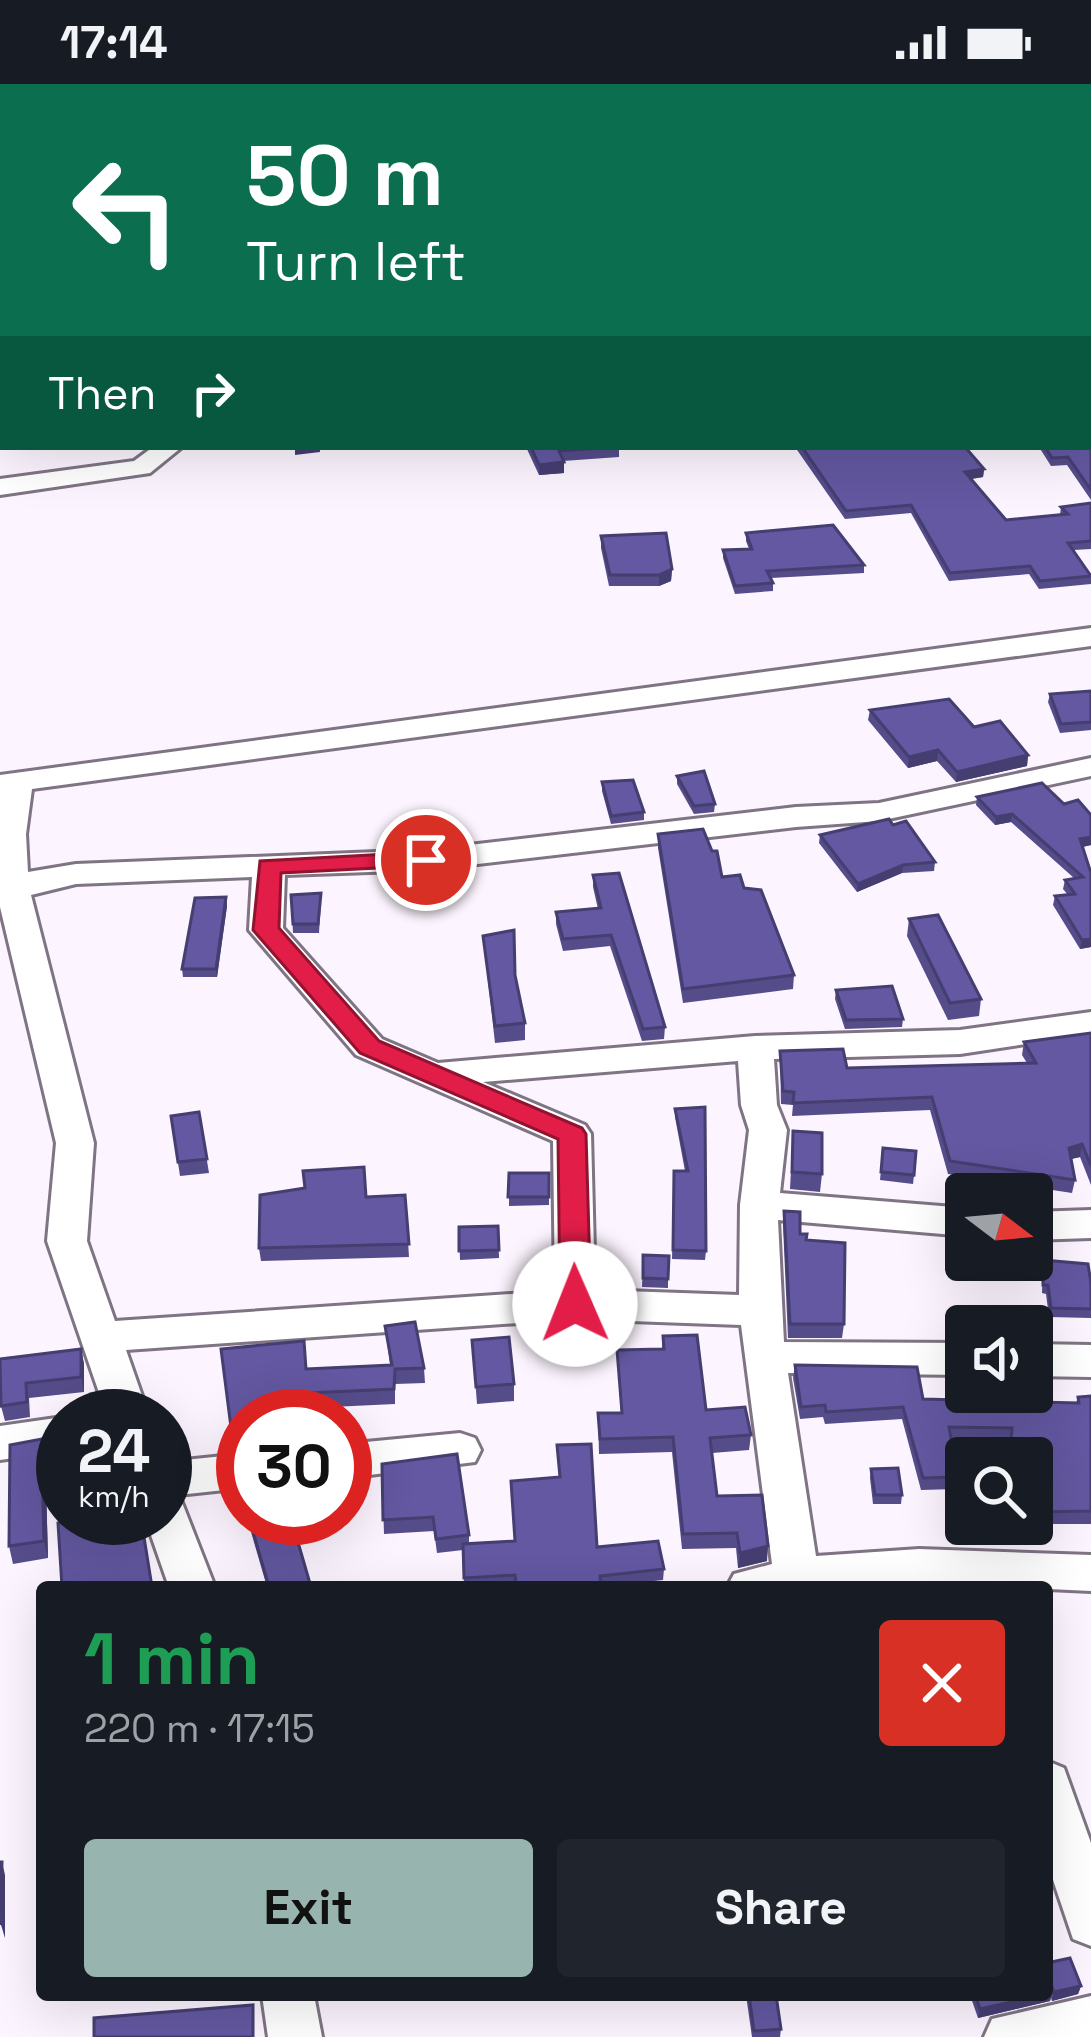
<!DOCTYPE html>
<html lang="en">
<head>
<meta charset="utf-8">
<style>
  body { margin:0; font-family:"Space Grotesk",sans-serif; background:#20242c; color:#f1f3f6; height:100vh; display:flex; flex-direction:column; font-size:45px; white-space:nowrap }
  * { box-sizing:border-box; margin:0 }
  p { font-size:39px; color:#9ea1a6 }
  .icon { flex:none; width:66px; height:66px; fill:none; stroke:currentColor; stroke-width:2; stroke-linecap:round; stroke-linejoin:round }
  .map { position:relative; flex:1; overflow:hidden }
  .details { position:absolute; left:36px; top:1497px; width:1017px; height:420px; display:flex; flex-direction:column; background:#171b24; border-radius:12px; box-shadow:0 12px 48px #0002 }
  .details>* { flex:none }
  .banner { position:absolute; left:0px; top:0px; width:1092px; height:366px; box-shadow:0 12px 48px #0002; background:#0b6e4f; color:#fff; overflow:hidden }
  .needle { width:78px; rotate:106deg }
  .controls { position:absolute; left:945px; top:1089px; display:grid; gap:24px }
  .controls a { display:grid; place-items:center; width:108px; height:108px; border-radius:12px; background:#171b24; box-shadow:0 12px 48px #0002; font-size:60px }
  .speed { position:absolute; left:36px; top:1305px; display:flex; gap:24px; font-size:60px; font-weight:700; text-align:center }
  .speed>* { display:grid; place-content:center; width:156px; height:156px; border-radius:50%; background:#171b24; box-shadow:0 12px 48px #0002; line-height:1 }
  .speed small { font-size:30px; font-weight:400 }
  .speed .limit { border:18px solid #d22; background:#fff; color:#111 }
  .pin { position:absolute; display:grid; place-items:center; width:102px; height:102px; color:#fff; margin:-51px; border:6px solid #fff; border-radius:50%; box-shadow:0 3px 12px #0007 }
  .me { position:absolute; width:132px; margin:-66px; rotate:359deg; stroke-linejoin:round; filter:drop-shadow(0 0 9px #0008) }
  .turn { display:flex; align-items:center; gap:42px; height:252px; padding:0 48px; font-size:54px }
  .turn .icon { width:156px; height:156px; stroke-width:2.5 }
  .turn b { display:block; font-size:84px; line-height:102px }
  .then { display:flex; align-items:center; height:114px; padding:0 48px; background:#0003; gap:24px; font-size:45px }
  .round { display:grid; place-items:center; flex:none; width:126px; height:126px; border-radius:12px; background:#20242c }
  .overview { display:flex; align-items:center; justify-content:space-between; height:204px; padding:0 48px }
  h1 { font-size:72px; font-weight:600; line-height:90px; color:#1e9e55 }
  .cta { display:flex; gap:24px; margin-top:auto; padding:24px 48px }
  .cta a { flex:1; height:138px; border-radius:12px; background:#97b5ae; color:#111; font-size:48px; font-weight:600; line-height:138px; text-align:center }
  .cta a+a { background:#20242c; color:#f1f3f6 }
  .status { display:flex; justify-content:space-between; align-items:center; height:84px; padding:0 60px; background:#171b24; direction:ltr }
  .status svg { height:33px; fill:currentColor }
  .map>svg:first-child { display:block }
  .lines { fill:none; stroke-linecap:round; stroke-linejoin:round }
  .minor-casing { stroke:#7f7483; stroke-width:6 }
  .minor { fill:#fff; fill-rule:evenodd }
  .wall { fill:#554c8a }
  .shaded-wall { fill:#453e71 }
  .building { fill:#6358a1; stroke:#453e71; stroke-width:3 }
  .route { fill:#e11d48; stroke:#92132f; stroke-width:3 }
</style>
</head>
<body>
<div class="status"><b>17:14</b><svg viewBox="0 0 49 12"><path d="M0 12V9h3v3zM5 12V6h3v6zM10 12V3h3v9zM15 12V0h3v12zM26 1h20v11H26zM47 4h2v5h-2z"/></svg></div>
<div class="map">
<svg width="1091" height="1953" viewBox="0 0 1091 1953">
  <rect width="100%" height="100%" fill="#fcf4fe"/>
  <g class="lines">
    <g class="minor-casing">
      <g id="minor">
        <polygon points="1089,196 1091,197 1091,212 1089,211"/>
        <polygon points="3,227 3,241 0,242 0,228"/>
        <polygon points="153,363 182,363 150,389 0,411 0,395 134,377"/>
        <path d="M1091,544V562L32,705L26,750L28,788L76,780L426,766L796,723L879,719L1091,674V692L879,737L796,743L426,786L285,791L283,844L382,955L438,979L755,952L960,946L1091,928V950L960,970L774,975L777,1021L787,1046L780,1109L966,1124V1152L778,1136L784,1258L966,1259V1291L788,1289L816,1472L919,1465L1091,1471V1507L964,1501L727,1503L734,1490L772,1480L741,1241L575,1235L126,1266L149,1332H107L47,1157L56,1059L0,823V691ZM252,793L249,846L356,971L553,1057L555,1207L115,1237L87,1157L94,1059L31,811L76,800ZM738,977L741,1021L749,1046L740,1121L739,1211L595,1206L591,1050L585,1041L483,998Z"/>
        <polygon points="1091,1126 1091,1154 1032,1156 1032,1128"/>
        <polygon points="1032,1260 1091,1261 1091,1293 1032,1292"/>
        <polygon points="63,1333 63,1367 0,1376 0,1342"/>
        <polygon points="460,1349 475,1354 481,1366 475,1378 345,1394 345,1360"/>
        <polygon points="243,1370 243,1404 169,1412 181,1416 215,1503 169,1503 145,1434 165,1434 165,1378"/>
        <polygon points="1047,1677 1064,1684 1091,1759 1091,1862 1073,1855 1047,1778"/>
        <polygon points="262,1911 314,1911 322,1953 268,1953"/>
        <polygon points="1091,1912 1091,1953 984,1953 992,1935"/>
      </g>
    </g>
    <use href="#minor" class="minor"/>
  </g>
  <g class="wall">
    <polygon points="1091,312 1091,416 1067,381 1051,382 1039,363 1089,363"/>
    <polygon points="526,363 619,363 619,373 563,377 564,389 539,391"/>
    <polygon points="795,363 965,363 984,385 983,393 971,395 1006,436 1060,431 1061,423 1091,419 1091,465 1074,466 1091,491 1091,500 1039,505 1029,490 949,497 911,429 845,435"/>
    <polygon points="746,449 864,481 864,489 771,494 773,499 773,507 735,510 723,474 723,466 749,465 746,457"/>
    <polygon points="601,452 672,485 671,497 659,502 609,502 601,464"/>
    <polygon points="1091,607 1091,646 1060,649 1048,618 1050,610"/>
    <polygon points="870,626 974,643 1028,671 1027,682 956,698 937,677 908,684 868,636"/>
    <polygon points="677,692 715,720 714,728 694,730 677,700"/>
    <polygon points="602,698 644,728 644,736 611,740 602,707"/>
    <polygon points="977,713 1064,720 1091,731 1091,761 1082,763 1091,863 1080,865 1053,821 1055,812 1068,811 1063,805 1065,796 1074,794 1011,738 995,741 976,721"/>
    <polygon points="893,741 935,778 934,787 902,789 857,808 819,759 820,751"/>
    <polygon points="658,750 722,793 744,804 794,891 793,905 683,919 658,764"/>
    <polygon points="593,791 665,943 664,955 642,957 610,862 563,867 556,840 556,828 598,825 593,803"/>
    <polygon points="291,811 321,818 319,849 293,849"/>
    <polygon points="226,813 227,822 217,893 183,893 182,885"/>
    <polygon points="909,835 981,915 979,932 948,936 907,852"/>
    <polygon points="483,852 515,891 525,939 525,956 495,959"/>
    <polygon points="836,906 903,935 902,943 845,945 835,915"/>
    <polygon points="1091,949 1091,1101 1080,1073 1071,1075 1075,1096 1072,1109 948,1090 930,1026 792,1032 793,1021 781,1020 780,967 847,984 1027,979 1022,971 1024,958"/>
    <polygon points="675,1025 706,1167 705,1176 672,1175 674,1087 685,1087 675,1033"/>
    <polygon points="199,1028 209,1089 180,1092 171,1032"/>
    <polygon points="793,1047 822,1090 820,1108 790,1105"/>
    <polygon points="883,1064 914,1091 913,1100 880,1096"/>
    <polygon points="509,1089 549,1089 549,1121 509,1122"/>
    <polygon points="405,1111 409,1173 261,1177 259,1164 366,1113"/>
    <polygon points="784,1127 806,1156 844,1240 842,1254 788,1254 783,1141"/>
    <polygon points="498,1142 499,1174 460,1176 459,1143"/>
    <polygon points="643,1171 668,1195 668,1204 642,1203"/>
    <polygon points="1043,1176 1091,1199 1091,1234 1049,1233 1046,1210 1042,1209"/>
    <polygon points="385,1242 424,1284 425,1299 395,1300 395,1320 310,1324 263,1332 243,1332 243,1369 234,1366 221,1265 307,1285 390,1281"/>
    <polygon points="663,1252 706,1326 751,1351 749,1366 712,1369 717,1412 767,1477 738,1484 736,1464 682,1465 672,1368 599,1370 598,1329 621,1329 617,1266 662,1265"/>
    <polygon points="472,1256 514,1300 514,1317 477,1320"/>
    <polygon points="81,1265 84,1280 84,1308 29,1314 30,1333 5,1337 1,1322 0,1275"/>
    <polygon points="795,1281 923,1315 1076,1319 1078,1313 1091,1312 1091,1440 1032,1440 1032,1374 1008,1374 1010,1356 951,1355 958,1393 956,1405 921,1406 902,1335 825,1340 823,1333 800,1335 793,1294"/>
    <polygon points="63,1351 63,1400 46,1402 48,1474 13,1480 9,1462 10,1361"/>
    <polygon points="557,1361 597,1463 664,1485 663,1496 601,1503 464,1503 463,1466 437,1469 434,1447 384,1450 382,1380 469,1451 469,1459 514,1457 559,1393"/>
    <polygon points="871,1385 902,1411 901,1420 873,1420 870,1394"/>
    <polygon points="247,1434 291,1434 311,1503 267,1503"/>
    <polygon points="1047,1879 1081,1902 1078,1910 1052,1917 1051,1914 1050,1917 978,1934 970,1911 1047,1911"/>
    <polygon points="690,1911 724,1911 691,1915"/>
    <polygon points="746,1911 776,1911 781,1945 780,1953 752,1953"/>
  </g>
  <g class="shaded-wall">
    <polygon points="295,363 320,363 320,368 295,371"/>
    <polygon points="564,378 564,389 539,391 539,381"/>
    <polygon points="984,385 983,393 964,396 965,388"/>
    <polygon points="672,485 671,497 659,502 659,491"/>
    <polygon points="938,666 937,677 908,684 909,673"/>
    <polygon points="1028,671 1027,682 956,698 957,688"/>
    <polygon points="1012,730 1011,738 995,741 996,733"/>
    <polygon points="1091,753 1091,761 1078,764 1080,755"/>
    <polygon points="903,781 902,789 857,808 858,800"/>
    <polygon points="226,813 227,822 217,893 216,885"/>
    <polygon points="1091,855 1091,863 1080,865 1082,856"/>
    <polygon points="1082,1060 1080,1073 1067,1076 1069,1064"/>
    <polygon points="81,1265 84,1280 84,1308 81,1293"/>
    <polygon points="308,1309 310,1324 261,1332 260,1317"/>
    <polygon points="42,1384 46,1402 48,1474 44,1457"/>
    <polygon points="768,1462 767,1477 738,1484 740,1469"/>
    <polygon points="2,1778 5,1791 5,1854 1,1841"/>
    <polygon points="1081,1902 1078,1910 1052,1917 1054,1908"/>
    <polygon points="1052,1909 1050,1917 978,1934 980,1925"/>
  </g>
  <g class="building">
    <polygon points="451,0 499,0 500,3 451,3"/>
    <polygon points="680,0 1091,0 1091,183 1089,181 1089,3 682,3"/>
    <polygon points="1089,309 1091,312 1091,406 1068,373 1052,374 1045,363 1089,363"/>
    <polygon points="531,363 616,363 559,367 564,378 539,381"/>
    <polygon points="802,363 965,363 984,385 965,388 1006,436 1068,430 1061,423 1091,419 1091,457 1068,459 1091,492 1040,497 1030,482 950,489 911,421 846,427"/>
    <polygon points="833,441 864,481 767,487 773,499 735,502 723,466 752,465 746,449"/>
    <polygon points="666,449 672,485 659,491 610,491 601,452"/>
    <polygon points="1091,607 1091,638 1061,640 1050,610"/>
    <polygon points="949,615 974,643 1000,637 1028,671 957,688 938,666 909,673 870,626"/>
    <polygon points="704,687 715,720 694,722 677,692"/>
    <polygon points="633,696 644,728 611,732 602,698"/>
    <polygon points="1042,699 1064,720 1078,716 1091,731 1091,753 1080,755 1091,789 1091,855 1082,856 1055,812 1075,810 1065,796 1083,793 1012,730 996,733 977,713"/>
    <polygon points="889,735 893,741 906,737 935,778 903,781 858,800 820,751"/>
    <polygon points="703,745 712,767 717,767 722,793 740,791 744,804 761,806 794,891 683,905 658,750"/>
    <polygon points="619,789 665,943 643,945 611,851 563,855 556,828 601,824 593,791"/>
    <polygon points="321,809 318,840 293,840 291,811"/>
    <polygon points="226,813 216,885 182,885 195,814"/>
    <polygon points="938,831 981,915 950,919 909,835"/>
    <polygon points="514,846 515,891 525,939 495,942 483,852"/>
    <polygon points="892,902 903,935 846,936 836,906"/>
    <polygon points="1091,949 1091,1082 1082,1060 1069,1064 1075,1096 950,1077 932,1013 793,1019 794,1008 783,1007 780,967 843,965 847,984 1036,979 1024,958"/>
    <polygon points="705,1023 706,1167 673,1166 674,1087 688,1087 675,1025"/>
    <polygon points="199,1028 207,1075 178,1078 171,1032"/>
    <polygon points="793,1047 822,1049 822,1090 792,1088"/>
    <polygon points="883,1064 916,1067 914,1091 881,1088"/>
    <polygon points="364,1083 366,1113 405,1111 409,1160 259,1164 260,1111 305,1104 303,1087"/>
    <polygon points="509,1089 549,1089 549,1113 508,1113"/>
    <polygon points="784,1127 800,1128 800,1150 807,1150 806,1156 845,1159 844,1240 790,1240"/>
    <polygon points="498,1142 499,1166 459,1167 459,1143"/>
    <polygon points="643,1171 669,1172 668,1195 643,1194"/>
    <polygon points="1043,1176 1088,1180 1091,1199 1091,1225 1051,1224 1048,1201 1043,1201"/>
    <polygon points="415,1238 424,1284 395,1285 394,1305 308,1309 260,1317 261,1332 243,1332 243,1354 232,1351 221,1265 304,1257 306,1285 392,1281 385,1242"/>
    <polygon points="697,1251 706,1326 745,1323 751,1351 710,1354 717,1412 762,1411 768,1462 740,1469 737,1449 683,1450 673,1353 600,1355 598,1329 622,1329 617,1266 664,1265 663,1252"/>
    <polygon points="509,1253 514,1300 476,1303 472,1256"/>
    <polygon points="81,1265 81,1293 26,1299 27,1318 1,1322 0,1275"/>
    <polygon points="795,1281 917,1283 923,1315 1079,1319 1078,1313 1091,1312 1091,1427 1032,1428 1032,1374 1010,1374 1012,1344 949,1343 958,1393 923,1394 903,1323 826,1328 825,1321 801,1323"/>
    <polygon points="63,1351 63,1382 42,1384 44,1457 9,1462 10,1361"/>
    <polygon points="591,1360 597,1463 658,1457 664,1485 600,1492 601,1500 559,1503 516,1503 515,1491 464,1494 463,1460 515,1457 511,1397 560,1393 557,1361"/>
    <polygon points="457,1370 469,1451 436,1455 433,1433 383,1436 382,1380"/>
    <polygon points="898,1384 902,1411 875,1411 871,1385"/>
    <polygon points="90,1434 131,1434 133,1450 143,1447 152,1503 62,1503 58,1439"/>
    <polygon points="249,1434 291,1434 311,1503 269,1503"/>
    <polygon points="0,1778 2,1778 0,1841"/>
    <polygon points="1070,1874 1081,1902 1054,1908 1049,1895 1052,1909 1047,1910 1047,1879"/>
    <polygon points="749,1911 776,1911 781,1945 754,1947"/>
    <polygon points="975,1911 1042,1911 980,1925"/>
    <polygon points="253,1921 253,1953 94,1953 94,1934"/>
  </g>
  <polygon class="route" points="426,768 439,776 435,781 281,789 279,844 379,957 582,1044 586,1050 591,1220 586,1228 565,1228 560,1220 558,1055 360,969 253,846 260,777"/>
</svg>
<div class="controls">
<a><svg class="needle" viewBox="-14 -14 28 28"><path d="M0-13l5 13h-10z" fill="#e53935"/><path d="M0 13l5-13h-10z" fill="#9ea1a6"/></svg></a>
<a><svg class="icon" aria-label="sound" viewBox="0 0 24 24"><path d="M4 9h4l5-4v14l-5-4H4zM17 9q2 3 0 6"/></svg></a>
<a><svg class="icon" aria-label="search" viewBox="0 0 24 24"><circle cx="10" cy="10" r="6"/><path d="M15 15l6 6"/></svg></a>
</div>
<div class="speed"><div>24<small>km/h</small></div><div class="limit">30</div></div>
<div class="pin" style="left:426px;top:776px;background:#d93025"><svg class="icon" aria-label="arrive" viewBox="0 0 24 24"><path d="M6 21V4h12l-3 4 3 4H6"/></svg></div>
<svg class="me" style="left:575px;top:1220px" viewBox="-20 -20 40 40"><circle r="19" fill="#fff"/><path d="M0-13L10 11 0 6-10 11z" fill="#e11d48"/></svg>
<div class="banner">
<div class="turn"><svg class="icon" aria-label="left" viewBox="0 0 24 24"><path d="M17 20v-9H6M10 6l-5 5 5 5"/></svg><div><b>50 m</b>Turn left</div></div>
<div class="then">Then<svg class="icon" aria-label="right" viewBox="0 0 24 24"><path d="M7 20v-9h11M14 6l5 5-5 5"/></svg></div>
</div>
<section class="details">
<div class="overview"><div><h1>1 min</h1><p>220 m · 17:15</p></div><a class="round" style="background:#d93025;color:#fff"><svg class="icon" aria-label="close" viewBox="0 0 24 24"><path d="M6 6l12 12M18 6L6 18"/></svg></a></div>
<div class="cta"><a>Exit</a><a>Share</a></div>
</section>
</div>
</body>
</html>
